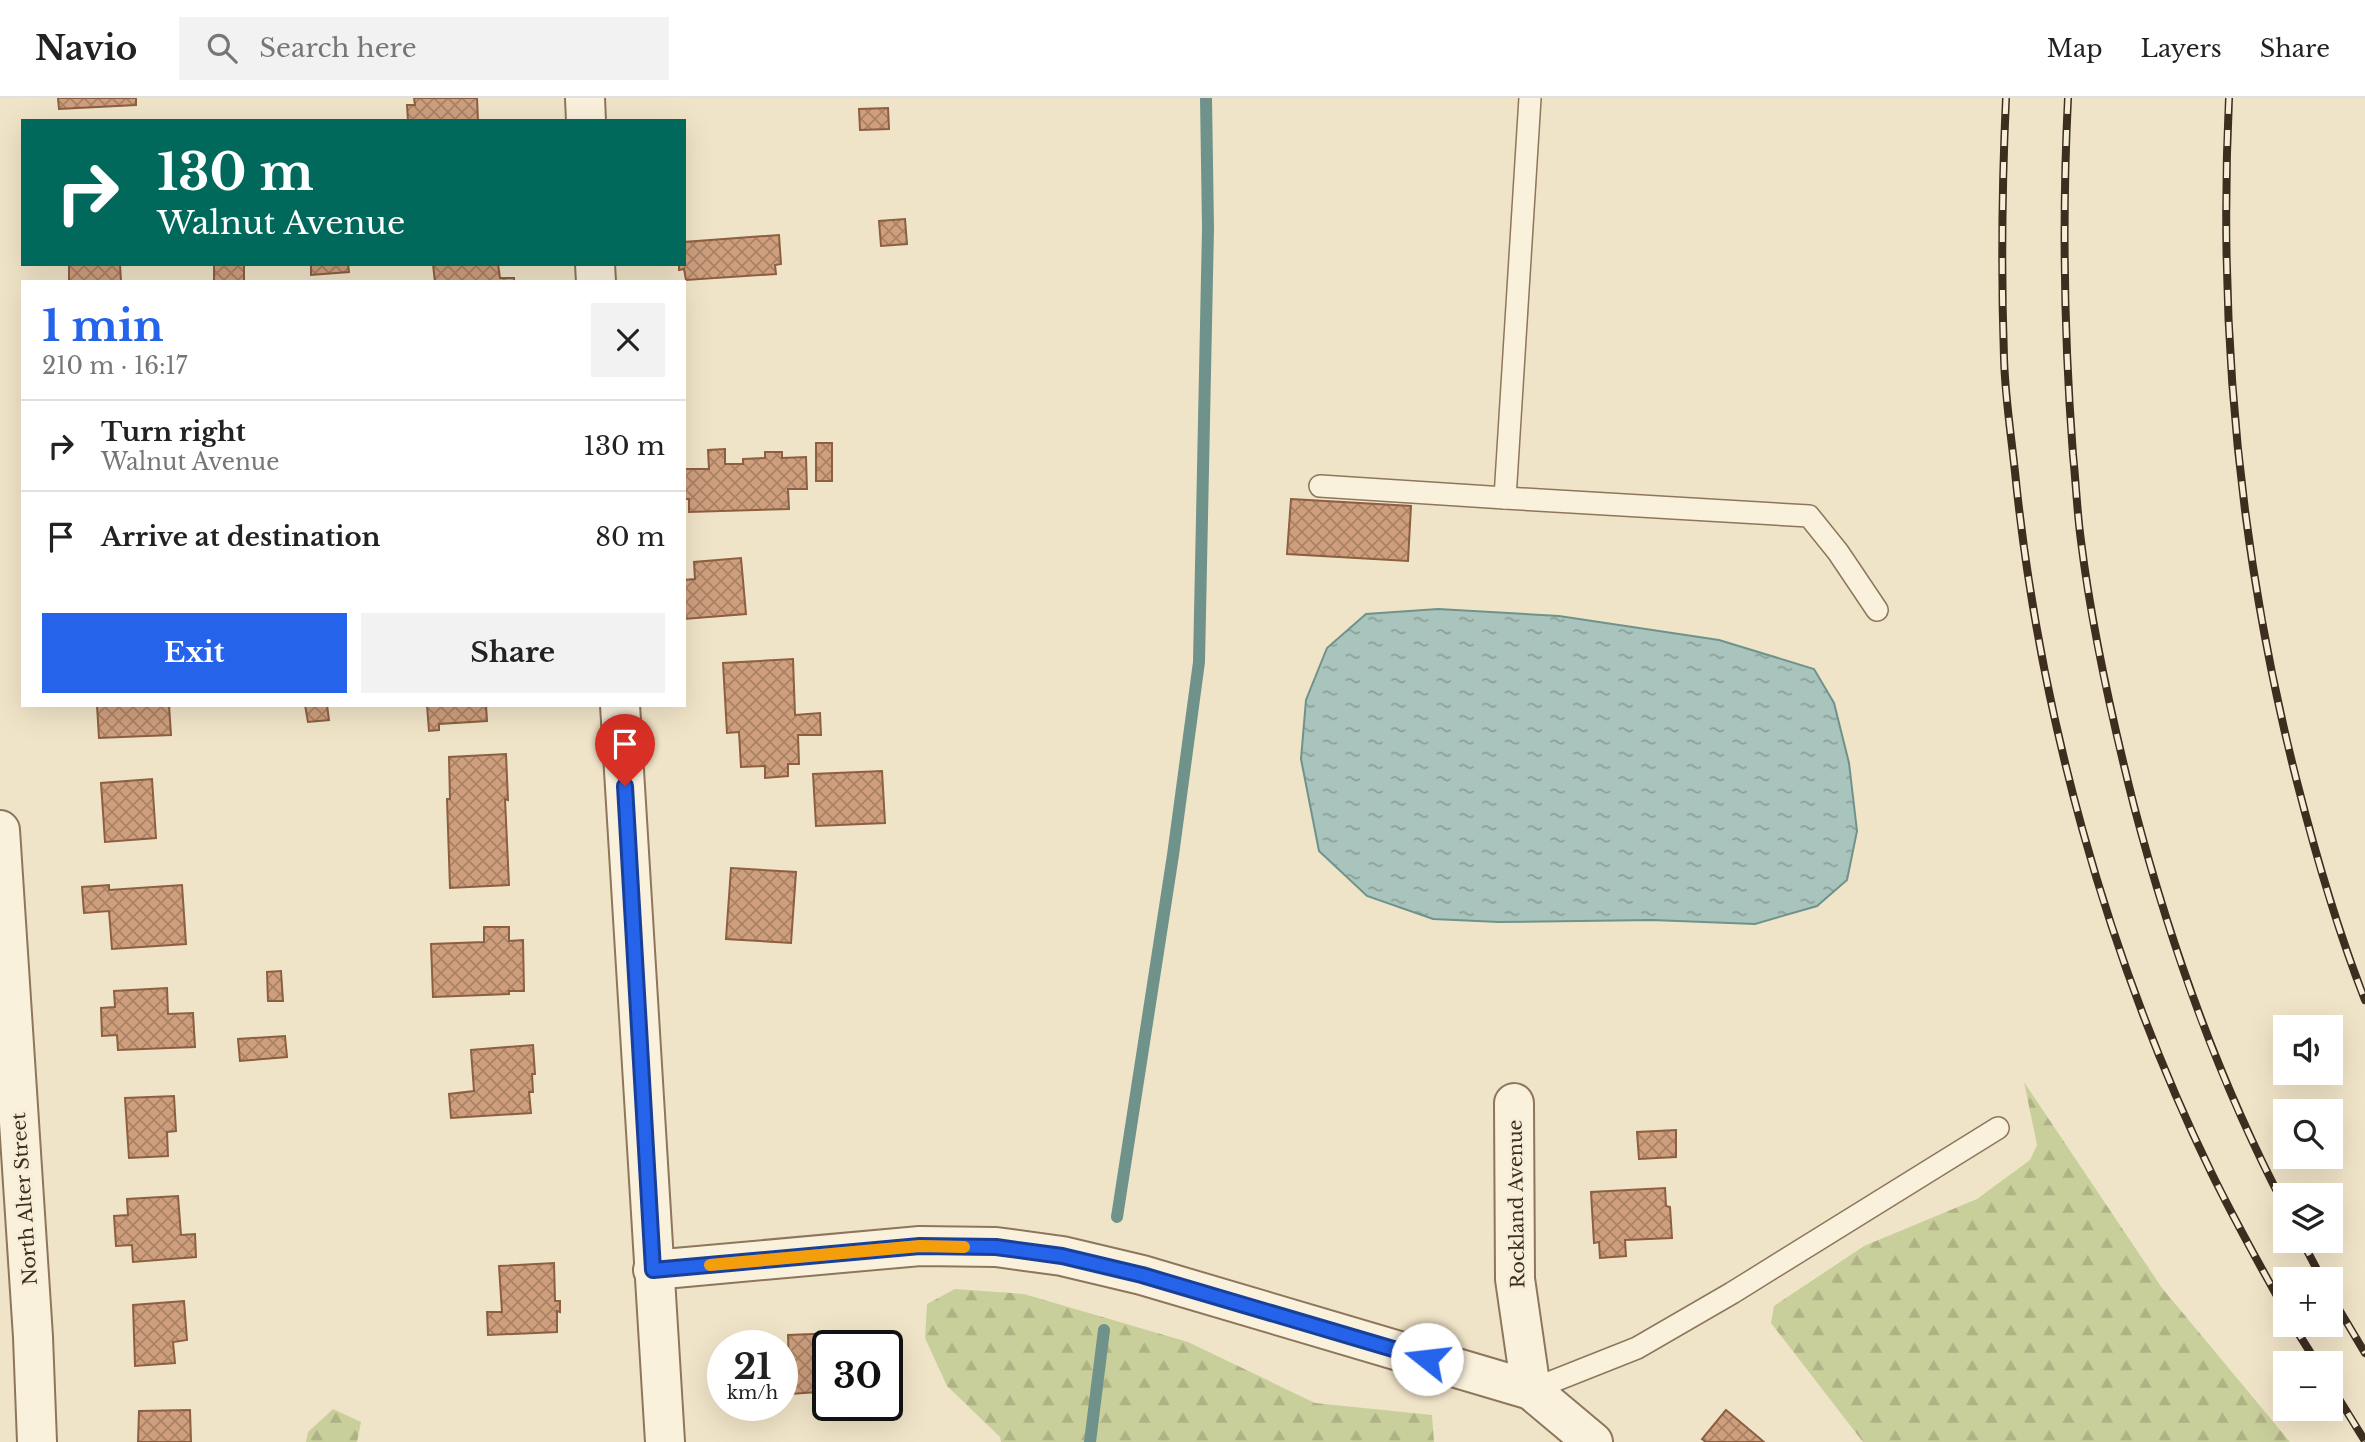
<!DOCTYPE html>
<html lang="en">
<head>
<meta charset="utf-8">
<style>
  body { margin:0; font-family:"Libre Baskerville",serif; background:#f2f2f2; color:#222; height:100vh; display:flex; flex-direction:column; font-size:26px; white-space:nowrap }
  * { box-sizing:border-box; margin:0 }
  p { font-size:23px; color:#767676 }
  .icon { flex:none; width:38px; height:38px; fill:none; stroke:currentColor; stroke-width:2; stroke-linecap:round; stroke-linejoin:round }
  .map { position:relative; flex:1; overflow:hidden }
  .drawer { position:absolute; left:21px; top:182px; width:665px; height:427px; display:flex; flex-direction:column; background:#fff; border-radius:0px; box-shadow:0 7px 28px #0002 }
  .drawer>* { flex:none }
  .guide { position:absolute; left:21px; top:21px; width:665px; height:147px; border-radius:0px; box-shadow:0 7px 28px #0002; background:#00695c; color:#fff; overflow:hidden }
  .fabs { position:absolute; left:2273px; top:917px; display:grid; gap:14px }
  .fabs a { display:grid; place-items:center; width:70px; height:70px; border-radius:0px; background:#fff; box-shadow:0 7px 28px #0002; font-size:35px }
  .speed { position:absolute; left:707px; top:1232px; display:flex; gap:14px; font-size:35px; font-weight:700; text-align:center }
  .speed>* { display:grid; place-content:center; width:91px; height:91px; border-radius:50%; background:#fff; box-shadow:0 7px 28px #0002; line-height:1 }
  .speed small { font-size:18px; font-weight:400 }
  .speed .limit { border:4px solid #111; border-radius:10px; background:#fff; color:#111 }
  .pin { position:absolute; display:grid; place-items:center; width:60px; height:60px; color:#fff; margin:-72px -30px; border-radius:50% 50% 50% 0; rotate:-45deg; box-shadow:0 0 7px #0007 }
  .pin .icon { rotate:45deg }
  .me { position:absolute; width:77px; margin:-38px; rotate:286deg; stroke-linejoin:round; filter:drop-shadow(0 0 5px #0008) }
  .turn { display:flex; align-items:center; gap:24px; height:147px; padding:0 21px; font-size:32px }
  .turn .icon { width:91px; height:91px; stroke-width:2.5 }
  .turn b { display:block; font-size:49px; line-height:60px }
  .round { display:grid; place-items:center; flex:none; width:74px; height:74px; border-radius:0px; background:#f2f2f2 }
  .head { display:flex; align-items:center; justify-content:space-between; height:119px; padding:0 21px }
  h1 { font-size:42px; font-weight:800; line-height:52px; color:#2563eb }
  .primary-button { display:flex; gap:14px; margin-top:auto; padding:14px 21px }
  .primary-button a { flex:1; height:80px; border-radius:0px; background:#2563eb; color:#fff; font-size:28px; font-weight:800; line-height:80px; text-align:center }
  .primary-button a+a { background:#f2f2f2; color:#222 }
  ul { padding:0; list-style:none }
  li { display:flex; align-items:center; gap:21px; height:91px; padding:0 21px; border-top:2px solid #e0e0e0 }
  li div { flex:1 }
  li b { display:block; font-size:26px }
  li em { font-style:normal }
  header { display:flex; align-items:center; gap:42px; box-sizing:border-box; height:98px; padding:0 35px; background:#fff; border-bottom:2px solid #e0e0e0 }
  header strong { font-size:33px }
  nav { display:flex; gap:38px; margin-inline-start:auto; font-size:24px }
  .search { width:490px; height:63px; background:#f2f2f2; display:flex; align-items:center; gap:18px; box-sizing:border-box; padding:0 24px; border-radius:0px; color:#767676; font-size:26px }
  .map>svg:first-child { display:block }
  .forest { fill:url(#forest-firs) }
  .water { fill:url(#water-ripples); stroke:#6f938a; stroke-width:2 }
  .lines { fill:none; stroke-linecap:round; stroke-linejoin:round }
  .stream { stroke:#6f938a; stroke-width:12 }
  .building { fill:url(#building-cross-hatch); stroke:#8d5f41; stroke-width:2 }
  .service-casing { stroke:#8d765c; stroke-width:24 }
  .minor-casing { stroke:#8d765c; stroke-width:42 }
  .service { stroke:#faf1dc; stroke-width:21 }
  .minor { stroke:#faf1dc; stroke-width:38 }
  .rail-casing { stroke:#3d2e20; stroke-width:8 }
  .rail { stroke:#f7eed8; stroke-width:5; stroke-dasharray:16; stroke-linecap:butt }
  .route-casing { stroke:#184099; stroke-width:18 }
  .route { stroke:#2563eb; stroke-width:12 }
  .slow { stroke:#f59e0b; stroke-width:12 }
  .labels { text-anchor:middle; stroke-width:6; stroke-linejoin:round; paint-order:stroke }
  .street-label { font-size:19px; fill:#3d2e20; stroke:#f7eed8 }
</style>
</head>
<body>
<header>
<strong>Navio</strong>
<div class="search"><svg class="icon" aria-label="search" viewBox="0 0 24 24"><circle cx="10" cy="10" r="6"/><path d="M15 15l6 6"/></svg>Search here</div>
<nav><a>Map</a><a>Layers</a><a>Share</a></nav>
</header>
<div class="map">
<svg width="2365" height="1344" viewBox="0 0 2365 1344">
  <defs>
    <pattern id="forest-firs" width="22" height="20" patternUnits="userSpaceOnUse" patternTransform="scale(1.75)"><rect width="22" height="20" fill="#c9cf9b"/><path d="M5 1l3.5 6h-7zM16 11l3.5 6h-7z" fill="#aeb285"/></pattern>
    <pattern id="water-ripples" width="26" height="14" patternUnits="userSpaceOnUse" patternTransform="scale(1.75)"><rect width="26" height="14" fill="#a9c4bc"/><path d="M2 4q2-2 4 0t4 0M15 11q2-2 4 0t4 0" fill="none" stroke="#8ba098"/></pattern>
    <pattern id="building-cross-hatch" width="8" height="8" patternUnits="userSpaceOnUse" patternTransform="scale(1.75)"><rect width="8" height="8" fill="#cf9f7d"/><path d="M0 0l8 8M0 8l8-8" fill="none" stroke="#a98266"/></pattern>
  </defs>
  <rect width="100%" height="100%" fill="#f0e4c8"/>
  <g class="forest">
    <polygon points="2024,984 2162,1190 2290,1344 1863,1344 1771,1225 1774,1208 1864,1148 1977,1101 2030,1062 2037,1047"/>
    <polygon points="955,1191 1024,1196 1188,1244 1315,1305 1432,1317 1434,1344 1001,1344 1000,1339 947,1288 925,1240 927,1206"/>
    <polygon points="333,1311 361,1324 357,1344 306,1344 308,1334"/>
  </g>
  <polygon class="water" points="1438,511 1559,518 1719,542 1814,571 1834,605 1849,665 1857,733 1847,782 1817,808 1755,826 1652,822 1499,824 1433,821 1367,798 1319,753 1301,661 1306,602 1327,550 1366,516"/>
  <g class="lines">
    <g class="stream">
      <polyline points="1117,1119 1173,757 1199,564 1208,130 1206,0"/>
      <polyline points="1090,1344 1104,1232"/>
    </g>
  </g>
  <g class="building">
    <polygon points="58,0 136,0 136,7 59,11"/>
    <polygon points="414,0 477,0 478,23 408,23 407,7 415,7"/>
    <polygon points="888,10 889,31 860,32 859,11"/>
    <polygon points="905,121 907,146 881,148 879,123"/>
    <polygon points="779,137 781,166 775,167 776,176 686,182 684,171 679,172 679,166 684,166 684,144"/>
    <polygon points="69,166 120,166 121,184 69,184"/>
    <rect x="214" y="166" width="30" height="18"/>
    <polygon points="311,166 348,166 349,174 311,177"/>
    <polygon points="433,166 498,166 500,180 514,180 514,184 435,184"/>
    <rect x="816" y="345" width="16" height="38"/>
    <polygon points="725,351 725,366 743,366 743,361 765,360 765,354 782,354 782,360 806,359 807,391 788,391 789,411 689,414 689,401 684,401 684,371 709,371 708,352"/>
    <polygon points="1291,401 1411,408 1408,463 1287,456"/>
    <polygon points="741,460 746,516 684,521 684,482 695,481 694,464"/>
    <polygon points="793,561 795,617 820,615 821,637 798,637 799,666 788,666 788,678 765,680 765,668 741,669 739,634 727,635 723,565"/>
    <polygon points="97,607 169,607 171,637 99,640"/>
    <polygon points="305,607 327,607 329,622 308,624"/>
    <polygon points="427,607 486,607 487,623 439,626 439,632 429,633"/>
    <polygon points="506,656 508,702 505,701 509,787 450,790 447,701 450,701 449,659"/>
    <polygon points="882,673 885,725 816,728 813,676"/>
    <polygon points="152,681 156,740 105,744 101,685"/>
    <polygon points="731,770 796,774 791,845 726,841"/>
    <polygon points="109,787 109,792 182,787 186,846 112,851 109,813 84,815 82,789"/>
    <polygon points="484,829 509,829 509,843 523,842 524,893 509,893 509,896 433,899 431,846 484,844"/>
    <polygon points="281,873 283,903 268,903 267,874"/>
    <polygon points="167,890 168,916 193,915 195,949 118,952 117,937 102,938 101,910 115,909 114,893"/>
    <polygon points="285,938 287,959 240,963 238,941"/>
    <polygon points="533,947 535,976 532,976 533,994 529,994 531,1015 451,1020 449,996 474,993 471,952"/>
    <polygon points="174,998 176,1033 167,1034 168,1058 129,1060 125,1000"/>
    <polygon points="1676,1032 1676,1059 1639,1061 1637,1034"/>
    <polygon points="1665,1090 1666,1108 1670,1109 1672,1140 1625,1142 1626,1158 1600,1160 1599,1144 1594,1145 1591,1094"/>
    <polygon points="178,1098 181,1137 195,1136 196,1159 133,1164 132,1147 116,1148 114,1118 128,1117 127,1101"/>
    <polygon points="554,1165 555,1203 560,1203 560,1214 557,1213 557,1234 488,1237 487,1214 502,1214 499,1168"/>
    <polygon points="184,1203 187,1242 173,1244 175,1265 135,1268 133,1207"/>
    <polygon points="865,1234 865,1248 828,1248 828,1291 818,1291 818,1294 790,1296 788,1237"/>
    <polygon points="190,1312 191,1344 138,1344 139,1313"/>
    <polygon points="1726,1312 1764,1344 1706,1344 1702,1341"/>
  </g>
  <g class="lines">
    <g class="service-casing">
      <g id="service">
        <polyline points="1530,0 1505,400 1809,418 1838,454 1877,512"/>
        <polyline points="1320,388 1505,400"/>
        <polyline points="1531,1292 1637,1250 1732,1195 1998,1030"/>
      </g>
    </g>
    <g class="minor-casing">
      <g id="minor">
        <polyline points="585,0 586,23"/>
        <polyline points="595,166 596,184"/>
        <polyline points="620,607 665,1344"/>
        <polyline points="0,732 33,1239 37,1344"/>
        <polyline points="1514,1005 1515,1181 1531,1292 1593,1344"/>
        <polyline points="653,1172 920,1148 996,1149 1062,1158 1142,1177 1531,1292"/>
      </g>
    </g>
    <use href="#service" class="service"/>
    <use href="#minor" class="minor"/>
    <g class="rail-casing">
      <g id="rail">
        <path d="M2006,0C2002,87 2001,174 2004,260C2005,298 2011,336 2015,374C2039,612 2106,858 2211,1074C2234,1121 2260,1168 2286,1214"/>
        <path d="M2068,0C2062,119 2064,238 2073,357C2076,385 2077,414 2081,443C2092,532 2112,621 2134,708C2171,849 2218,982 2286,1111"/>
        <path d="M2229,0C2218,230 2240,461 2297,684C2316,758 2337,831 2365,902"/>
        <polyline points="2302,1143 2322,1181"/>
        <polyline points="2331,1198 2365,1255"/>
        <polyline points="2293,1227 2317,1265"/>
        <polyline points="2331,1288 2365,1343"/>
      </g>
    </g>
    <use href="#rail" class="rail"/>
  </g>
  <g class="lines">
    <g class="route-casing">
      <polyline id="route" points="625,688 653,1172 920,1148 996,1149 1062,1158 1142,1177 1427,1261"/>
    </g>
    <use href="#route" class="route"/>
    <polyline class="slow" points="710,1167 920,1148 964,1149"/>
  </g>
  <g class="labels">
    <g class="street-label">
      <text transform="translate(24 1101) rotate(-94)" y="7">North Alter Street</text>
      <text transform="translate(1516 1106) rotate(-91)" y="7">Rockland Avenue</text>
    </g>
  </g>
</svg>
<div class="fabs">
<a><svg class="icon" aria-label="sound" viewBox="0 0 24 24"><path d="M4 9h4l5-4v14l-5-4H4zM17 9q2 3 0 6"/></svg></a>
<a><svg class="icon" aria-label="search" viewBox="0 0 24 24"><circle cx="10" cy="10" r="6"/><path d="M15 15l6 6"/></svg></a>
<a><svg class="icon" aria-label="layers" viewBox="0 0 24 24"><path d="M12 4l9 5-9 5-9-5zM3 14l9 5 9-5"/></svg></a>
<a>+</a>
<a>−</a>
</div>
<div class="speed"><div>21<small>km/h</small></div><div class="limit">30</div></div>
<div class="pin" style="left:625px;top:688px;background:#d93025"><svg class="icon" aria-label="arrive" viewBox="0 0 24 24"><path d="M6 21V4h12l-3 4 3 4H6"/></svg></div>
<svg class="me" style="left:1427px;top:1261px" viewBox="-20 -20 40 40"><circle r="19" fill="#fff"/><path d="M0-13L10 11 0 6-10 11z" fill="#2563eb"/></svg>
<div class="guide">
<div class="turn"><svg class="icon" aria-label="right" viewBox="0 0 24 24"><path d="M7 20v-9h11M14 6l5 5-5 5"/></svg><div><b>130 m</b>Walnut Avenue</div></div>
</div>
<section class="drawer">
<div class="head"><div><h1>1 min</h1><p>210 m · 16:17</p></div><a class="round"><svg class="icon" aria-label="close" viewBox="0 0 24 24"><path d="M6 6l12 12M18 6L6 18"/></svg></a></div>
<ul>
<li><svg class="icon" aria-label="right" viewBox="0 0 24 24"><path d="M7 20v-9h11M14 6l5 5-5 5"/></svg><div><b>Turn right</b><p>Walnut Avenue</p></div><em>130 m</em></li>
<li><svg class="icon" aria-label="arrive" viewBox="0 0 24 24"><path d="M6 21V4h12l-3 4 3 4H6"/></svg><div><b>Arrive at destination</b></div><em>80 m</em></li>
</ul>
<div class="primary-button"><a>Exit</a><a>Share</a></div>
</section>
</div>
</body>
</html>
